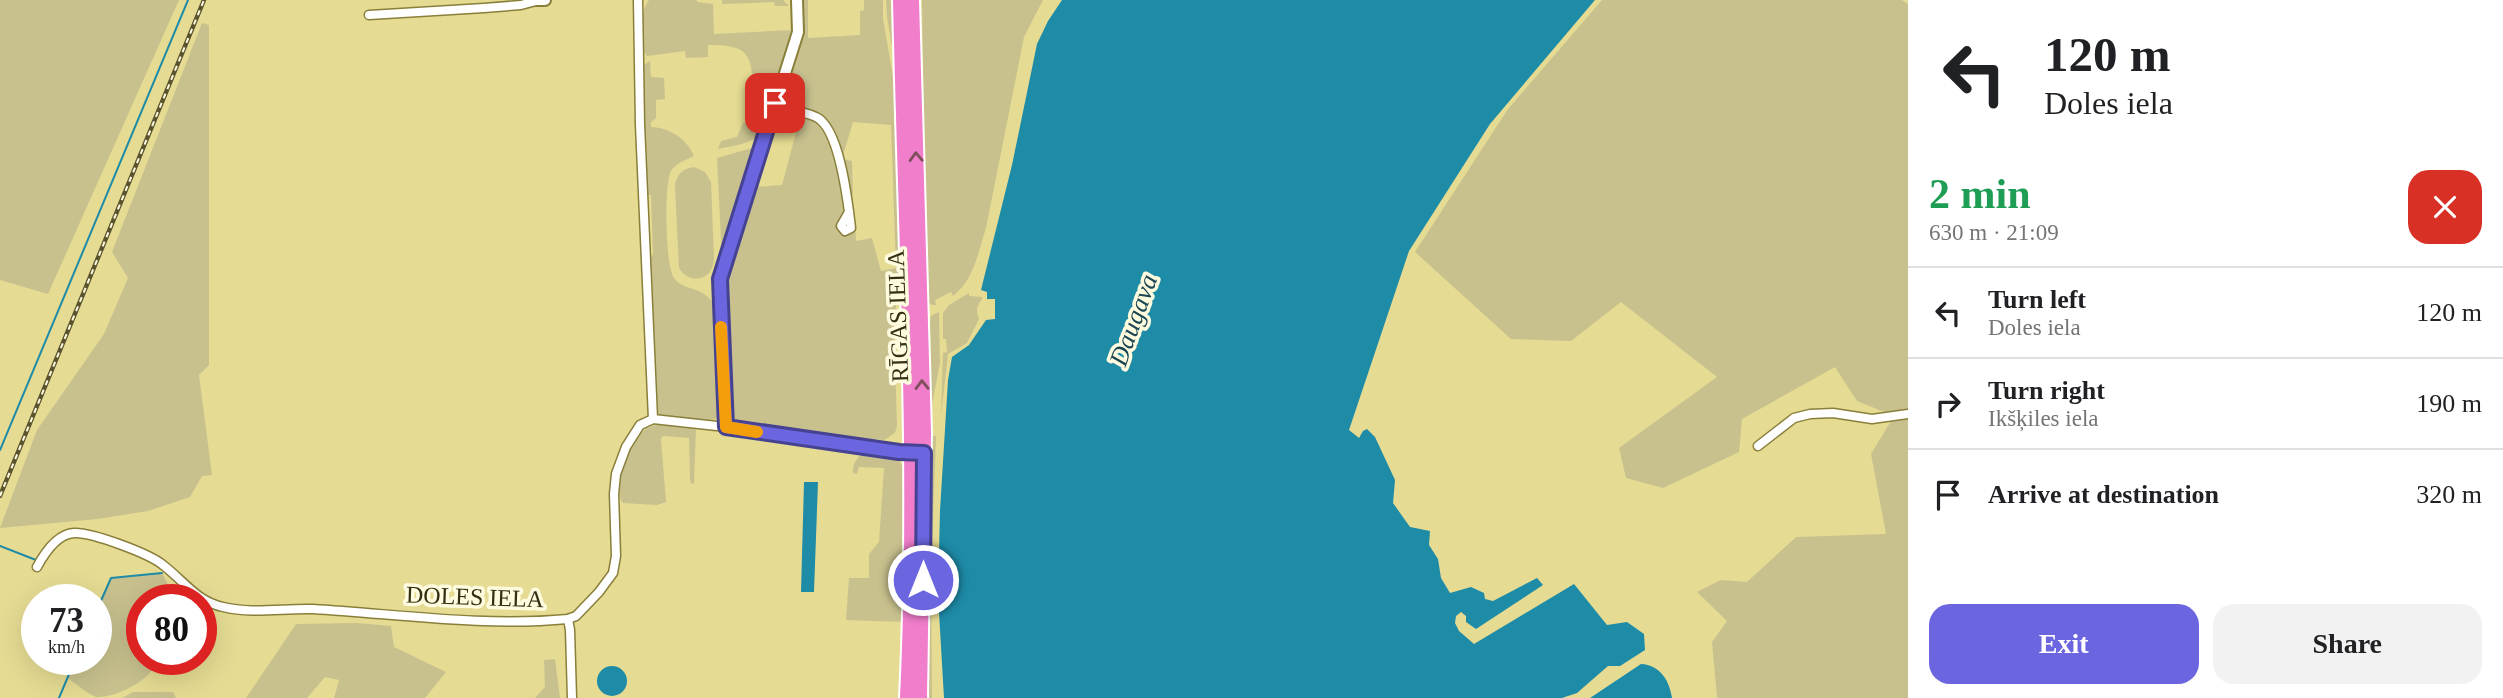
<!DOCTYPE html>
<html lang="en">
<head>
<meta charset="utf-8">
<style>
  body { margin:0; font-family:"Times New Roman",serif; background:#f2f2f2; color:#202124; height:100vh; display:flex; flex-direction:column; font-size:26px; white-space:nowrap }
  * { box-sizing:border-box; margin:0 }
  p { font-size:23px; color:#757577 }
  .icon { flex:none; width:38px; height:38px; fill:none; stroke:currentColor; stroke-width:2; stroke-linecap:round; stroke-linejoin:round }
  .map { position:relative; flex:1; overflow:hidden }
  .panel { display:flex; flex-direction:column; background:#fff; width:595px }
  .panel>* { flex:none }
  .guide { background:#fff; color:#202124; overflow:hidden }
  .speed { position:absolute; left:21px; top:584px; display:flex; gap:14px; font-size:35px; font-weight:700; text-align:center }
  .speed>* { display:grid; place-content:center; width:91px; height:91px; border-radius:50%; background:#fff; box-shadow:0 7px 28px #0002; line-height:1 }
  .speed small { font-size:18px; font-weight:400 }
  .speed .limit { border:10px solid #d22; background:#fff; color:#111 }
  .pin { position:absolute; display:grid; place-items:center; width:60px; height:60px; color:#fff; margin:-30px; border-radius:14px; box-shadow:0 4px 10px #0006 }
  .me { position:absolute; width:77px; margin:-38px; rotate:0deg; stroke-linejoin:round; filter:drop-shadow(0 0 5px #0008) }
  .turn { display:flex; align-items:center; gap:24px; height:147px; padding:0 21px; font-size:32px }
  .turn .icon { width:91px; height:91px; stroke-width:2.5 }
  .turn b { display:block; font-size:49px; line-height:60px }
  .round { display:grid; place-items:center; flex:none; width:74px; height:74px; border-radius:21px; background:#f2f2f2 }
  .headline { display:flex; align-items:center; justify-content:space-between; height:119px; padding:0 21px }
  h1 { font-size:42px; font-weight:700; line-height:52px; color:#1e9e55 }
  .button { display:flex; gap:14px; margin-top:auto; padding:14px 21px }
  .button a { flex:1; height:80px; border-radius:21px; background:#6b66e0; color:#fff; font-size:28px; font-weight:700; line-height:80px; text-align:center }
  .button a+a { background:#f2f2f2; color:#202124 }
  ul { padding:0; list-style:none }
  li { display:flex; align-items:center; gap:21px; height:91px; padding:0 21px; border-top:2px solid #e0e0e0 }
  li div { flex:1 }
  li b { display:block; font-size:26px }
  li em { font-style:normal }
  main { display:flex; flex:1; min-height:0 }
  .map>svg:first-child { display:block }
  .green { fill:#c8c18e }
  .water { fill:#1e8ba7 }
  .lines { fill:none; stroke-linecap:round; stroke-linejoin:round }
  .stream { stroke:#1e8ba7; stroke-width:2 }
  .street-casing { stroke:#8a7f39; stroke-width:11 }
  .secondary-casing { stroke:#8a7f39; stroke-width:14 }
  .highway-casing { stroke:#fff; stroke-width:18 }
  .street { stroke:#fff; stroke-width:8 }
  .secondary { stroke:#fff; stroke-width:10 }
  .highway { stroke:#f07ecb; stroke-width:14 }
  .rail-casing { stroke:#59532e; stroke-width:4.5 }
  .rail { stroke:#fffbdf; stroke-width:2; stroke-dasharray:5; stroke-linecap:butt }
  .oneway { stroke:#7f4f5d }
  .route-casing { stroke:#464292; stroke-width:18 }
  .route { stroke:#6b66e0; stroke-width:12 }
  .slow { stroke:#f59e0b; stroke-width:12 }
  .labels { text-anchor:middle; stroke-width:7; stroke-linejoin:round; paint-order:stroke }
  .street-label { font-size:24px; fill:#343013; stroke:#fffbdf }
  .water-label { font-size:26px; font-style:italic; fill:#1b4754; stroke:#fffbdf }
</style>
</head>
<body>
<main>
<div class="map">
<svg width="1908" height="698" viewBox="0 0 1908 698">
  <rect width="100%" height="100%" fill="#e5db93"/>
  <g class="green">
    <polygon points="0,0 179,0 48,294 0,280"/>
    <path d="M649,0H696L698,2L713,4L714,34L793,30L770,101L755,102L753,99C752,59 754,44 708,45V57L686,58L685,51L647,56C636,43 639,13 649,0Z"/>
    <polygon points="722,0 783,0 789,6 775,6 774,2 722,4"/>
    <path d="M802,0H808V38L860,35V11L864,10V0H883V19L894,82L896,124L899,268L894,330L897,426L895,433L884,440L742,427L731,418L728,411L723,283L753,187L782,185L798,125L775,120L778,112L819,121C829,137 848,185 846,204C845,216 833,223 843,234L853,233L851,206H854L856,241L872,238L881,271L896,268L891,125L853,122L842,159L852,161L853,195L851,194L829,124L783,106L780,103L803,28Z"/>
    <polygon points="886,0 896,0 898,82 887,17"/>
    <path d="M922,0H1043L1024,37L986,228C978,252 974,280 953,296L951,292L935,300L936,305H932L926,301V292Z"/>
    <polygon points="1602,0 1902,0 1908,4 1908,698 1717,698 1712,642 1727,621 1697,592 1721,580 1747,582 1796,537 1886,534 1871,454 1894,416 1857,401 1835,367 1742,419 1739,452 1663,488 1626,478 1619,448 1717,377 1621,302 1571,341 1511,339 1415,252 1508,109"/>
    <polygon points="202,23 209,25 209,365 199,375 212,475 202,476 190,497 148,511 98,519 0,528 37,430 104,334 128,278 112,252"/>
    <path d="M650,61L651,77L664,78L665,99L656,100V118L651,122V127C670,128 687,139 694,156C686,160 676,163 671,171C664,184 665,266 674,278C685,293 702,283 717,308L721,407L717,418C705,424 666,420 655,412L649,261L653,254L651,195H647L642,66Z"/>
    <path d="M743,123L762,125C762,144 734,145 718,149L721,141L737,137Z"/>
    <polygon points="752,148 755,152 741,183 736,211 722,259 717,158"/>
    <path d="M694,167L705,172L711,182L714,258C714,280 690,286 679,268L675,186C676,175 682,169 694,167Z"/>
    <path d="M969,293V296L983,297C978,306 975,307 979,319L967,343L948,354L941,415L943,353L947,352L946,339H943V313L949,305Z"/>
    <polygon points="939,312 940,363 929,420 931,394 930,321 931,316"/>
    <path d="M658,424L694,428L696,430L694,483L691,484L690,479L689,438L663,436L661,439L666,502L657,505L623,503C610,486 631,439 647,428C648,428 657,424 658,424Z"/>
    <polygon points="929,436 936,436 931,572 932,698 927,698 926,668"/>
    <path d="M869,452C890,455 899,453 906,475L905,622L846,620L849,578H869V554L879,542L884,468L859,467L857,474L853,473C852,463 859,453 869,452Z"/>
    <path d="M162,573L176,600H142V660H158C151,680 117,698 96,697C86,693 76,684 68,678L75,660H96V612L111,578Z"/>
    <polygon points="357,623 391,626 394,647 446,672 425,698 334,698 339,680 325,677 307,698 246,698 296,624"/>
    <polygon points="555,659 560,698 535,698 545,687 544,660"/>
    <polygon points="133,692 173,692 176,698 122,698"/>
  </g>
  <g class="water">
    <polygon points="1062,0 1595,0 1490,124 1409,251 1349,430 1359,438 1363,431 1367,429 1375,437 1395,480 1393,503 1410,527 1430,531 1429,545 1438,559 1441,578 1450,593 1471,587 1484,593 1485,599 1493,601 1537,578 1543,585 1476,629 1466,622 1466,616 1461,612 1456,616 1455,623 1459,631 1474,644 1574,584 1607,625 1627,622 1644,634 1645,650 1620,666 1608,666 1577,693 1562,698 944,698 938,595 940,511 948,380 952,357 969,345 986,320 995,319 995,299 987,299 987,292 981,290 1012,165 1037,44 1048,21"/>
    <polygon points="804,482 818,482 814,592 801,592"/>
    <path d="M1641,664C1660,665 1669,680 1672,698H1590Z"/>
    <circle cx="612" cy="681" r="15"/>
  </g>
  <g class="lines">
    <g class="stream">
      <polyline points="0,450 188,0"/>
      <polyline points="0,546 36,560"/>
      <polyline points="96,612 111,578 162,573"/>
      <polyline points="59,698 75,660"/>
    </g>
    <g class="street-casing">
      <g id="street">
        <polyline points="638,0 640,125 653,419"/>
        <polyline points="369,15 484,8 521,5 536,1"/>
        <path d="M774,107C787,110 804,111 816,117C840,128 848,203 851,228L845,231L841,226L849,212"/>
        <polyline points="1758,446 1794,418 1810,414 1833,413 1872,419 1908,414"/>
        <path d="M37,567C44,554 57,534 74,533C92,532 150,554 163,565C184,581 196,601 223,607C252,614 284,608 313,609C398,614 483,627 568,619L576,616L599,592L613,573L616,556L614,494L616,474L626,447L640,425L653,419L726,427"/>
        <polyline points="568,619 570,630 572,698"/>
      </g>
    </g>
    <g class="secondary-casing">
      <g id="secondary">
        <polyline points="535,0 545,0"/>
        <polyline points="797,0 798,32 793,48 720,279 726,427 916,453"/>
      </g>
    </g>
    <g class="highway-casing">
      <g id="highway">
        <path d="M900,0C905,232 918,466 907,698"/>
        <polyline points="912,0 924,433 920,698"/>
      </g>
    </g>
    <use href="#street" class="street"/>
    <use href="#secondary" class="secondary"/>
    <use href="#highway" class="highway"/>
    <g class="rail-casing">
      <polyline id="rail" points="0,496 204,0"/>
    </g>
    <use href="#rail" class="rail"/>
  </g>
  <defs><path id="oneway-chevron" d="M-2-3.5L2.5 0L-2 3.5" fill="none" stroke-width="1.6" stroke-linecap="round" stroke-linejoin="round" transform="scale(1.75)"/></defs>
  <g class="oneway">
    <use href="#oneway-chevron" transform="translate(916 157) rotate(-92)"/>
    <use href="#oneway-chevron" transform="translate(922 385) rotate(-91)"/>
  </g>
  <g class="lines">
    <g class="route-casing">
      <polyline id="route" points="775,103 720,279 726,427 899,452 924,453 923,580"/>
    </g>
    <use href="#route" class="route"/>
    <polyline class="slow" points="721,327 726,427 757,432"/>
  </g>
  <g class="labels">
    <g class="street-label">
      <text transform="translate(898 316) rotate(-92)" y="8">RĪGAS IELA</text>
      <text transform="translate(475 597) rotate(2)" y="8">DOLES IELA</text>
    </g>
    <g class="water-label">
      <text transform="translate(1133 320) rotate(-70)" y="9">Daugava</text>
    </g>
  </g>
</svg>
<div class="speed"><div>73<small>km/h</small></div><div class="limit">80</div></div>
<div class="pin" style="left:775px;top:103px;background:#d93025"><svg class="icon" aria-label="arrive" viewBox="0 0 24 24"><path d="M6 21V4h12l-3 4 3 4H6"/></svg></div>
<svg class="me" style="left:923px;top:580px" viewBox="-20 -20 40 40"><circle r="17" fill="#6b66e0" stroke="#fff" stroke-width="3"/><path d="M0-11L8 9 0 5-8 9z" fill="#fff"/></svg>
</div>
<section class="panel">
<div class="guide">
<div class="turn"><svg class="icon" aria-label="left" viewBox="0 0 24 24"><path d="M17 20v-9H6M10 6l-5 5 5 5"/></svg><div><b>120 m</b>Doles iela</div></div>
</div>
<div class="headline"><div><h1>2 min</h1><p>630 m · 21:09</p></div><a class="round" style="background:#d93025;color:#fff"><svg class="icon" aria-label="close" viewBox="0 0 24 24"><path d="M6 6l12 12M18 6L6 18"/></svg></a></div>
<ul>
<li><svg class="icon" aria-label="left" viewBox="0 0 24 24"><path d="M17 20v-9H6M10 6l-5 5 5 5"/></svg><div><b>Turn left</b><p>Doles iela</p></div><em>120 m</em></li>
<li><svg class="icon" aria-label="right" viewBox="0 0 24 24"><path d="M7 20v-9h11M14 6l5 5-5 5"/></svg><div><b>Turn right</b><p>Ikšķiles iela</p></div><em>190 m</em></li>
<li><svg class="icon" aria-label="arrive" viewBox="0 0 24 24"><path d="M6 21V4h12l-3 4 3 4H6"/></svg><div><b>Arrive at destination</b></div><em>320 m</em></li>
</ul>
<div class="button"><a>Exit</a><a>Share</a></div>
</section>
</main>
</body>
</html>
